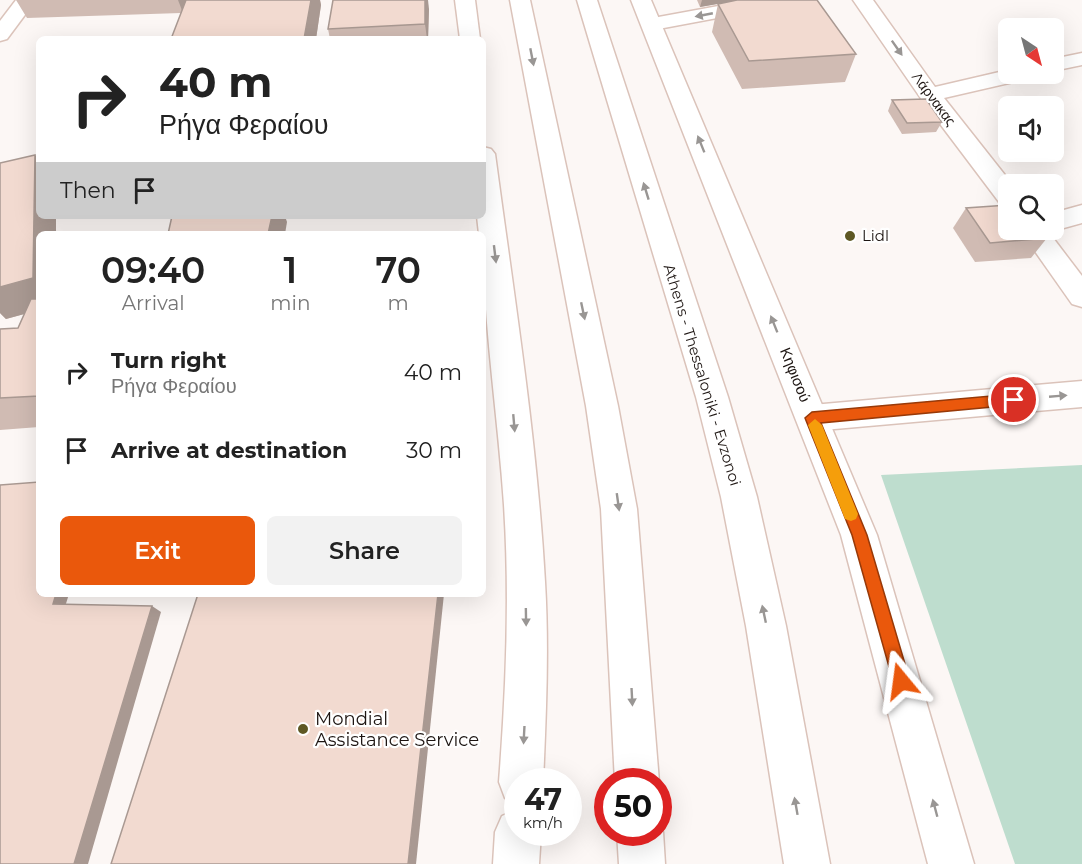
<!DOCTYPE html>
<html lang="en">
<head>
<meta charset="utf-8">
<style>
  body { margin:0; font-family:Montserrat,sans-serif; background:#f2f2f2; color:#222; height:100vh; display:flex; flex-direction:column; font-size:22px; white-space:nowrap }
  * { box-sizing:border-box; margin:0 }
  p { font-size:20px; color:#767676 }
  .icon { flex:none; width:33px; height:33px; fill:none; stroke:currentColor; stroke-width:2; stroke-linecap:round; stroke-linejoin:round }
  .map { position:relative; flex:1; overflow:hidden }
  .panel { position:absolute; left:36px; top:231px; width:450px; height:366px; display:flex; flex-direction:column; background:#fff; border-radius:9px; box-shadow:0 6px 24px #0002 }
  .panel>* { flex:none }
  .top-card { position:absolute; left:36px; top:36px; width:450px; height:183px; border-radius:9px; box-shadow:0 6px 24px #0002; background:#fff; color:#222; overflow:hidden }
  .needle { width:39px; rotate:144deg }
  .buttons { position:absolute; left:998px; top:18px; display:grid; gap:12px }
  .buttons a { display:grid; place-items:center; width:66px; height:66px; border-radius:9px; background:#fff; box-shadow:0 6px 24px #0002; font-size:30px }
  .speed { position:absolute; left:504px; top:768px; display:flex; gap:12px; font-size:30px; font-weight:700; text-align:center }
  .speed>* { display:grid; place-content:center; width:78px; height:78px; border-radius:50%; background:#fff; box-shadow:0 6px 24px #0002; line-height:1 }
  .speed small { font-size:15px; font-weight:400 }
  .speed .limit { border:9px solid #d22; background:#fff; color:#111 }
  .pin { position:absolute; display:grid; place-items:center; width:51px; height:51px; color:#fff; margin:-26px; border:3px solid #fff; border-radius:50%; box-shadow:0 2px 6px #0007 }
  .me { position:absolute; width:66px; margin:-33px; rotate:344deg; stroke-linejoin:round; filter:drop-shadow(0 0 4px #0008) }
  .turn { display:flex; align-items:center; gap:21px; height:126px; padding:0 24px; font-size:27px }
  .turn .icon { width:78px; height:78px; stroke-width:2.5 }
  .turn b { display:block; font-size:42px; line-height:51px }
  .then { display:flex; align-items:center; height:57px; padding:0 24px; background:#0003; gap:12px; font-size:22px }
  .eta { display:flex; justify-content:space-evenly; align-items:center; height:102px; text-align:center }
  .eta b { font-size:36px; font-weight:600; line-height:42px }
  .cta { display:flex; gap:12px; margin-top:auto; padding:12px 24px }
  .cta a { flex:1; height:69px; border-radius:9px; background:#ea580c; color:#fff; font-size:24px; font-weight:600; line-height:69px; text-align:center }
  .cta a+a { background:#f2f2f2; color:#222 }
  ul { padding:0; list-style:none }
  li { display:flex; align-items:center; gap:18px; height:78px; padding:0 24px }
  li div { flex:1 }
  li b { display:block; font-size:22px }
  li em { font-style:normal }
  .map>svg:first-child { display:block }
  .green { fill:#beddce }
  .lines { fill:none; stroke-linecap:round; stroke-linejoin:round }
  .street-casing { stroke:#dbc3ba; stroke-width:3 }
  .secondary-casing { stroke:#dbc3ba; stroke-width:3 }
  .highway-casing { stroke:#dbc3ba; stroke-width:3 }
  .street { fill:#fff; fill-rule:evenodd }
  .secondary { fill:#fff; fill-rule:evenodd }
  .highway { fill:#fff; fill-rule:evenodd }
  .wall { fill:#d0bbb3 }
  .shaded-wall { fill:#a99992 }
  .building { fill:#f2dad0; stroke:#a99992; stroke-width:1.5 }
  .oneway { fill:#999694 }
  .route { fill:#ea580c; stroke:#983908; stroke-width:1.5 }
  .slow { fill:#f59e0b }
  .poi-dot { fill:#5e5824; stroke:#fff; stroke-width:2 }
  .labels { text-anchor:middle; stroke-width:4.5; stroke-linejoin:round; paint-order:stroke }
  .far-street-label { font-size:14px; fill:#1d1512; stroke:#fff }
  .poi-label { font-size:15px; fill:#1d1512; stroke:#fff; text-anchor:start }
  .street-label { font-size:15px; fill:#1d1512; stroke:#fff }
  .near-poi-label { font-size:18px; fill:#1d1512; stroke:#fff; text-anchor:start }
</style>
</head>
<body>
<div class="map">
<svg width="1082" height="864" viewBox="0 0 1082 864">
  <rect width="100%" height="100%" fill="#fcf7f5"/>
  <polygon class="green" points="1082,465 1082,864 1015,864 881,475"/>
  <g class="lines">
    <g class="street-casing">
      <g id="street">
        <polygon points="16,0 36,0 7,39 0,41 0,21"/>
        <polygon points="751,0 792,0 789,4 782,6 653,30 646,28 643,24 646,20 653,18"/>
        <polygon points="853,0 873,0 935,87 1008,70 1008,74 1029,74 1027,79 944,98 1012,184 1008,184 1008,204 999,202 922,100"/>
        <polygon points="1082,53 1082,65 1053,71 1053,59"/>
        <polygon points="1082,205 1082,223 1053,231 1049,230 1053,230 1053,213"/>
        <polygon points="1020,230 1047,230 1082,276 1082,307 1072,304"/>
        <polygon points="1082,381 1082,407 812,431 800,428 796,418 800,408 812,405"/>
      </g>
    </g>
    <g class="secondary-casing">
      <g id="secondary">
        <polygon points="455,0 475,0 480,39 460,39"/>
        <polygon points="631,0 651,0 877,535 974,864 928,864 841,535"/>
        <path d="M483,147L491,149L495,154C514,296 537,439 545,582C549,648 546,715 543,782H518V803L505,798L499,782C506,689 510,598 504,505C498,415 483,324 483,234H479L477,216H483Z"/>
        <polygon points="518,809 518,832 541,832 539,864 493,864 495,832 502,816"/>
      </g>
    </g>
    <g class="highway-casing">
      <g id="highway">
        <polygon points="510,0 530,0 618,406 637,509 659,782 658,784 658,782 615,782 601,509 586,406"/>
        <polygon points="577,0 597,0 728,397 757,497 786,626 830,864 784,864 746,626 721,497 696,397"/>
        <polygon points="658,821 663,832 665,864 619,864 617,832 658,832"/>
      </g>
    </g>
    <use href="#street" class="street"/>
    <use href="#secondary" class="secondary"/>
    <use href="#highway" class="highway"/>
  </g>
  <g class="wall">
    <polygon points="16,0 320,0 321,5 316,39 171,39 181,13 27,18"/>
    <polygon points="697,0 817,0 856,54 845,82 742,89 712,32 718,4 722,3 700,7"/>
    <polygon points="429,9 428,39 330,39 328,29"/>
    <polygon points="892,100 942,122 936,132 902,134 888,111"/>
    <polygon points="35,155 39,160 39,216 56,216 56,234 39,234 39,427 0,430 0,329 18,328 24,314 6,319 0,313 0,163"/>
    <polygon points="966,208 1047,238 1031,258 975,262 953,228"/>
  </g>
  <g class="shaded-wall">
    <polygon points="178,0 189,0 183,13"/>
    <polygon points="311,0 320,0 321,5 316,39 304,39"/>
    <polygon points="425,0 428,0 429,9 428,39 427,39 425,24"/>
    <polygon points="702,0 741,0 700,7"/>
    <polygon points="35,155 39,160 39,216 56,216 56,234 39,234 39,310 6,319 0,313 0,287"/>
    <polygon points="272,216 285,216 287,222 285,234 268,234"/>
    <polygon points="56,594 69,594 64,610 53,604"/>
    <polygon points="438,594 444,594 416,864 408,864"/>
    <polygon points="152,606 161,612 88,864 74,864"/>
  </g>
  <g class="building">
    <polygon points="186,0 311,0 304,39 171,39"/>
    <polygon points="333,0 425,0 425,24 328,29"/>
    <polygon points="737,0 817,0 856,54 749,61 718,4"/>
    <polygon points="926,99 942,122 907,123 892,100"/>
    <polygon points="35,155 33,278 0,287 0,163"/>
    <polygon points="1008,205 1008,230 1041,230 1047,238 990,243 966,208"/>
    <polygon points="172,216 272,216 268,234 168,234"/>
    <polygon points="31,299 39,299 39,396 0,398 0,329 18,328"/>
    <polygon points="39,482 39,594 56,594 53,604 152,606 74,864 0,864 0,485"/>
    <polygon points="198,594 438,594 408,864 111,864"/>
  </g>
  <defs><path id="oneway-solid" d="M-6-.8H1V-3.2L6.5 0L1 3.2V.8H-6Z" transform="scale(1.5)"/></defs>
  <g class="oneway">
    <use href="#oneway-solid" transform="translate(704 15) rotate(169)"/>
    <use href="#oneway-solid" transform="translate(897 48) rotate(55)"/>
    <use href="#oneway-solid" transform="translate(532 57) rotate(79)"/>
    <use href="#oneway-solid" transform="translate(701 144) rotate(-112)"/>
    <use href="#oneway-solid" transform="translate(646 191) rotate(-107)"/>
    <use href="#oneway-solid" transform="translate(495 254) rotate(83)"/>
    <use href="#oneway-solid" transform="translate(583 311) rotate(78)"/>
    <use href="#oneway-solid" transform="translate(774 324) rotate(-112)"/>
    <use href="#oneway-solid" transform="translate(1058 396) rotate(-5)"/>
    <use href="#oneway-solid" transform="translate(514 423) rotate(85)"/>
    <use href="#oneway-solid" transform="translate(618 502) rotate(82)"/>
    <use href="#oneway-solid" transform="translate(764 614) rotate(-102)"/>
    <use href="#oneway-solid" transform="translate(526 617) rotate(89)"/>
    <use href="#oneway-solid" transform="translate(632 697) rotate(87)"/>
    <use href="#oneway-solid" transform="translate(524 735) rotate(93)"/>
    <use href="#oneway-solid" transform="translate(796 806) rotate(-100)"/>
    <use href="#oneway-solid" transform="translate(935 808) rotate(-105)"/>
  </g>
  <polygon class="route" points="1014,394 1021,400 1014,405 821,423 867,535 910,681 907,687 901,689 895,687 893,681 852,535 805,418 812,412"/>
  <polygon class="slow" points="815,419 822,425 858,514 856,519 851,521 845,519 843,514 808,425"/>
  <g class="poi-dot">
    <circle cx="850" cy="236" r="6"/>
    <circle cx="303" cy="729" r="6"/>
  </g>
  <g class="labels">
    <g class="far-street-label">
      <text transform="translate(934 99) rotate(53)" y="5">Λάρνακας</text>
    </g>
    <g class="poi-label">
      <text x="862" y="241">Lidl</text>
    </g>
    <g class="street-label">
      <text transform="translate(702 375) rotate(73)" y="5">Athens - Thessaloniki - Evzonoi</text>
      <text transform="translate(795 375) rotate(68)" y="5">Κηφισού</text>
    </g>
    <g class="near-poi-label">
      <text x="315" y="725">Mondial<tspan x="315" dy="21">Assistance Service</tspan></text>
    </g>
  </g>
</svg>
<div class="buttons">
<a><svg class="needle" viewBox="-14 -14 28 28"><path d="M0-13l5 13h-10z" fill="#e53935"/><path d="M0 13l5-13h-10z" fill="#767676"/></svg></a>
<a><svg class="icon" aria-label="sound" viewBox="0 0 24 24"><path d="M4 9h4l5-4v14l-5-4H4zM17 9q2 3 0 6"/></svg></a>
<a><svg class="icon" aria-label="search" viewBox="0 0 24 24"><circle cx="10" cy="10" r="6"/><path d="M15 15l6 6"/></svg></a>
</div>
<div class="speed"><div>47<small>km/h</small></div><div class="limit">50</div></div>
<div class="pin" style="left:1014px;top:400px;background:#d93025"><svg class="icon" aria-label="arrive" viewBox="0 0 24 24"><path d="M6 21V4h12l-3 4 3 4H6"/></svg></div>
<svg class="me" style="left:901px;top:681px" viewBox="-20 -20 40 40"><path d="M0-17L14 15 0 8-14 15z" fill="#ea580c" stroke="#fff" stroke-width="4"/></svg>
<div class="top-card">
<div class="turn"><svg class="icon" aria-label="right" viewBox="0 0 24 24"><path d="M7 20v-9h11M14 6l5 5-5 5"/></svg><div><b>40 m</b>Ρήγα Φεραίου</div></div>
<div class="then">Then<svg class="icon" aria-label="arrive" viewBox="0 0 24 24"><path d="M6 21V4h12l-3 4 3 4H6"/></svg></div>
</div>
<section class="panel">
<div class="eta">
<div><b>09:40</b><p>Arrival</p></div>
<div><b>1</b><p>min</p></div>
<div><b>70</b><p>m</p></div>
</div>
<ul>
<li><svg class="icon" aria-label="right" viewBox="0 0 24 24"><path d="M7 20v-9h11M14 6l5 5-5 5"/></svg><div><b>Turn right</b><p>Ρήγα Φεραίου</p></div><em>40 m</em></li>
<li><svg class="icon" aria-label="arrive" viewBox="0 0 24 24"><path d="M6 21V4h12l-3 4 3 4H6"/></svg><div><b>Arrive at destination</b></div><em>30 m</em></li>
</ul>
<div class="cta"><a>Exit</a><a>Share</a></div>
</section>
</div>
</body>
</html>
